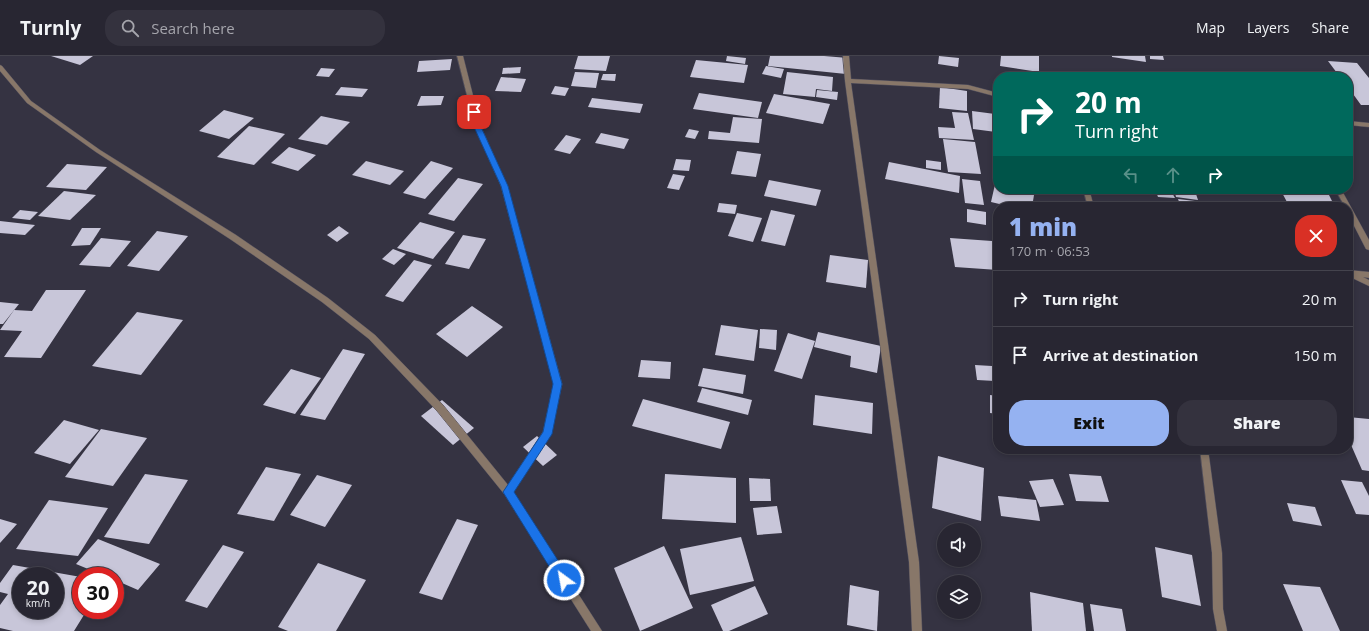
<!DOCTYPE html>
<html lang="en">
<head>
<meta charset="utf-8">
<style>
  body { margin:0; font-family:"Open Sans",sans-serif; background:#34323e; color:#f1f3f6; height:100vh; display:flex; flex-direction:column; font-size:15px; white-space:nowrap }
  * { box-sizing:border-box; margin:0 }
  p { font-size:13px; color:#a5a5ac }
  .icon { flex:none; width:22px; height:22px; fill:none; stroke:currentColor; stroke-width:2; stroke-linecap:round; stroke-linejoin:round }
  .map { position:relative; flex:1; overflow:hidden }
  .panel { position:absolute; left:993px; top:146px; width:360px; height:252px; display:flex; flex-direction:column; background:#282632; border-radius:16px; box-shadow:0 2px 6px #0003,0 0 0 1px #44434d }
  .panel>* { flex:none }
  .guide { position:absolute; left:993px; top:16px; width:360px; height:122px; border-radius:16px; box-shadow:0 2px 6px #0003,0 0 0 1px #44434d; background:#00695c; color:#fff; overflow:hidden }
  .fabs { position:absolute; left:937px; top:467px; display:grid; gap:8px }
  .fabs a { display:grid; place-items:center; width:44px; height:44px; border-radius:50%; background:#282632; box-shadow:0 2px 6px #0003,0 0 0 1px #44434d; font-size:20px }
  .speed { position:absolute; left:12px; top:511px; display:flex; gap:8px; font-size:20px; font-weight:700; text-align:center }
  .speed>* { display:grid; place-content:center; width:52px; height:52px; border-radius:50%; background:#282632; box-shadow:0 2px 6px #0003,0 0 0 1px #44434d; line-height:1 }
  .speed small { font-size:10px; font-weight:400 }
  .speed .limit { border:6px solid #d22; background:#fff; color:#111 }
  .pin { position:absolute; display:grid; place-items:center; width:34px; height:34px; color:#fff; margin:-17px; border-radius:8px; box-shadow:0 2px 6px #0006 }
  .me { position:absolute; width:44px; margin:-22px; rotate:328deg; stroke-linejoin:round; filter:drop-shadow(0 0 3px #0008) }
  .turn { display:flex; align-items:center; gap:14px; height:84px; padding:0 16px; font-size:18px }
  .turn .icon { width:52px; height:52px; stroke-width:2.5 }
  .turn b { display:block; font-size:28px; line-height:34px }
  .lanes { display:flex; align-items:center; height:38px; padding:0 16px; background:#0003; justify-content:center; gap:20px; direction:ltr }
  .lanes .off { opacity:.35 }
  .round { display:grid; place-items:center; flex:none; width:42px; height:42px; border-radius:16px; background:#34323e }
  .headline { display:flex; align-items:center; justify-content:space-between; height:68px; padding:0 16px }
  h1 { font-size:24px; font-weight:800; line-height:30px; color:#95b2f1 }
  .primary-button { display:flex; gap:8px; margin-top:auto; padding:8px 16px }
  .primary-button a { flex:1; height:46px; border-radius:16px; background:#95b2f1; color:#111; font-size:16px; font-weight:800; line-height:46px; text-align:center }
  .primary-button a+a { background:#34323e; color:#f1f3f6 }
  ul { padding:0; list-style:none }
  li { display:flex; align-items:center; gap:12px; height:56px; padding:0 16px; border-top:1px solid #44434d }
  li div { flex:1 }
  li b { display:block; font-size:15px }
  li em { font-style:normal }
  header { display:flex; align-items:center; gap:24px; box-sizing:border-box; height:56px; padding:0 20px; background:#282632; border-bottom:1px solid #44434d }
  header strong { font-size:19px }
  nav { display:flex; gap:22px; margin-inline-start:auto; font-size:14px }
  .search { width:280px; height:36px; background:#34323e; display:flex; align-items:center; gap:10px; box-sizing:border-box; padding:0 14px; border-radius:16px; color:#a5a5ac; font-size:15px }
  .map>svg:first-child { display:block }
  .building { fill:#c8c6d9; fill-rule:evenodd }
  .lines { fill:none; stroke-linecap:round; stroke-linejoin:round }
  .street-casing { stroke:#514f5e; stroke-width:1 }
  .street { fill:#887769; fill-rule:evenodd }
  .route { fill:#1a73e8; stroke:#114b97 }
</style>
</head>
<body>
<header>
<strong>Turnly</strong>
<div class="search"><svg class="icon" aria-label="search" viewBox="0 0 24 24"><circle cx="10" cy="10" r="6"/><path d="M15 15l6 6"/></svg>Search here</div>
<nav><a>Map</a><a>Layers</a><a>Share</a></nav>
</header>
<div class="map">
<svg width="1369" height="575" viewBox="0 0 1369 575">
  <rect width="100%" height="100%" fill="#353342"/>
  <g class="building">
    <polygon points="51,0 93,0 80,9"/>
    <polygon points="578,0 610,0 606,15 574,13"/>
    <polygon points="727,0 746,2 745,8 726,5"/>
    <polygon points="770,0 824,0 848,2 846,18 768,10"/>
    <polygon points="939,0 959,2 958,11 938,8"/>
    <polygon points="1001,0 1039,0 1039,16 1000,10"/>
    <polygon points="1112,0 1145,0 1146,6 1112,1"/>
    <polygon points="1150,0 1163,0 1164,4 1150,3"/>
    <polygon points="452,3 450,14 417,16 419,5"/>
    <polygon points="696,4 748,9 744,27 690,21"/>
    <polygon points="1328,5 1357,7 1369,22 1369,49 1361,49 1348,31 1348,21 1340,21"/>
    <polygon points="766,10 784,13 781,22 762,18"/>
    <polygon points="521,11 520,17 502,18 503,12"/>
    <polygon points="321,12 335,13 329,21 316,20"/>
    <polygon points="575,16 599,17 596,32 571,30"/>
    <polygon points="787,16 833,21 832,35 816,33 815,41 783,38"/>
    <polygon points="603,18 616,18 615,25 601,24"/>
    <polygon points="501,21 526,23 521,36 495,35"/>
    <polygon points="555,30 569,32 565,40 551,38"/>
    <polygon points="341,31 368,33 362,41 335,39"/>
    <polygon points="940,31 967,35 967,55 939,52"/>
    <polygon points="817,34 838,36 837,44 816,41"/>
    <polygon points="699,37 762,46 758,62 693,53"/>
    <polygon points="774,38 830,48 823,68 766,57"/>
    <polygon points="421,40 444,40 441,49 417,50"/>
    <polygon points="592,42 643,48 640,57 588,51"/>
    <polygon points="224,54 254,62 229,83 199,75"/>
    <polygon points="972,55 995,58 996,76 973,73"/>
    <polygon points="952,56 968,57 974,84 939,82 938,71 955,72"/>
    <polygon points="321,60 350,66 327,89 298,83"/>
    <polygon points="733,61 762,63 759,87 708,83 709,75 730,77"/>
    <polygon points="249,70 285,78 254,109 217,101"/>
    <polygon points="689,73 699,75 695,83 685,81"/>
    <polygon points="601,77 629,83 624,93 595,87"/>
    <polygon points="566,79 581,83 570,98 554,94"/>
    <polygon points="943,83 975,86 981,118 948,116"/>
    <polygon points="289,91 316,99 298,115 271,107"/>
    <polygon points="737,95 761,98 756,121 731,118"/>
    <polygon points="676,103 691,104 689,115 673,114"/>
    <polygon points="926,104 941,106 941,114 926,112"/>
    <polygon points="366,105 404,115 390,129 352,119"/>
    <polygon points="431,105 453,112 425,143 403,137"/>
    <polygon points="889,106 960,120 959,137 885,123"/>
    <polygon points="67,108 107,111 86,134 46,131"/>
    <polygon points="673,118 685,120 679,134 667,132"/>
    <polygon points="458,122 483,128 454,165 428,158"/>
    <polygon points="962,123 980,125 984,149 965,147"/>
    <polygon points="769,124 821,134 816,150 764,140"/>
    <polygon points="996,124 998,125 998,133 1035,133 1032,151 1012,151 991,146"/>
    <polygon points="1155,133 1170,133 1175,142 1158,141"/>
    <polygon points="1174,133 1195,135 1198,144 1176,141"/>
    <polygon points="1239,133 1254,133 1255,137 1239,134"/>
    <polygon points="1280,133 1294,135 1293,133 1326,133 1335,151 1287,146"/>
    <polygon points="64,135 96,139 70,164 38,160"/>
    <polygon points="1178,143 1195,145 1198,151 1181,151"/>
    <polygon points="719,147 737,149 735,158 717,156"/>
    <polygon points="967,153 986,156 986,169 967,166"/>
    <polygon points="20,154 38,156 30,164 12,162"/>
    <polygon points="771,154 795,159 785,190 761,185"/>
    <polygon points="737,157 762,162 753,186 728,180"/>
    <polygon points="0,165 35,169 25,179 0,177"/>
    <polygon points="420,166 455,176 433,203 397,192"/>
    <polygon points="339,170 349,177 337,186 327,179"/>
    <polygon points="82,172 101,172 90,189 71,190"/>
    <polygon points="157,175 188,180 159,215 127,210"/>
    <polygon points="463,179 486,183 469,213 445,208"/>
    <polygon points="101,182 131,185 110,211 79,209"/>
    <polygon points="950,182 992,185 998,214 955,211"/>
    <polygon points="393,193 406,198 394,209 382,203"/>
    <polygon points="830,199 868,204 866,232 826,226"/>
    <polygon points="414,204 432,209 403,246 385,240"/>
    <polygon points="46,234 86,234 41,302 4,301 22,275 0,274 14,254 32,255"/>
    <polygon points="0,246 19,248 3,268 0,268"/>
    <polygon points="472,250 503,271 467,301 436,278"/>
    <polygon points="137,256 183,264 141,319 92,310"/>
    <polygon points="721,269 758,274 754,305 715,299"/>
    <polygon points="760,273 777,274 776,294 759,292"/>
    <polygon points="818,276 881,290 877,317 850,311 851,300 814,291"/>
    <polygon points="788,277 815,285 802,323 774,315"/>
    <polygon points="343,293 365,298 325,364 300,359"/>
    <polygon points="641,304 671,306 670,323 638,321"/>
    <polygon points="975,309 992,310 995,325 977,324"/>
    <polygon points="703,312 746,319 743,338 698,330"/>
    <polygon points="291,313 321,322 295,358 263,349"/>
    <polygon points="702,332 752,344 748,359 697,346"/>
    <polygon points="815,339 873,347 872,378 813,369"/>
    <polygon points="990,339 998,340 998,358 990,357"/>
    <polygon points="643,343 730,366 721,393 632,370"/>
    <polygon points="442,344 474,372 453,389 421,360"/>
    <polygon points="1348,361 1369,363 1369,415 1362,414 1348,382"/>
    <polygon points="64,364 99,374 70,408 34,397"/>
    <polygon points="101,373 147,382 113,430 65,421"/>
    <polygon points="537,380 557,399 543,410 523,391"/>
    <polygon points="938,400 984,412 981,465 932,452"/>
    <polygon points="266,411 301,418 274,465 237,458"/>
    <polygon points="145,418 188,424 149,488 104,481"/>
    <polygon points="665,418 736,422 736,467 662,463"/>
    <polygon points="1069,418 1101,420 1109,446 1076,445"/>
    <polygon points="317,419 352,429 325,471 290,459"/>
    <polygon points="749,422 770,423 771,445 750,445"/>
    <polygon points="1053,423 1064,449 1040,451 1029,425"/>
    <polygon points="1341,424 1362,426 1369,440 1369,459 1356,458"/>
    <polygon points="998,440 1036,444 1040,465 1001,460"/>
    <polygon points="49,444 108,452 78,500 16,493"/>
    <polygon points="1287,447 1315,451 1322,470 1293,465"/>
    <polygon points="777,450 782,477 757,479 753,452"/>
    <polygon points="0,463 17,468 0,487"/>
    <polygon points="457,463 478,469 442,544 419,537"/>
    <polygon points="741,481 754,525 690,539 680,493"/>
    <polygon points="98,483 160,508 138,534 115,524 115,520 105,520 76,508"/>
    <polygon points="223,489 244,496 207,552 185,545"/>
    <polygon points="664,490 693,552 640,575 614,512"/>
    <polygon points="1155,491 1192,499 1201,550 1162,541"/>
    <polygon points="318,507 366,524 336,575 288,575 278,571"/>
    <path d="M13,509L81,521V554H87L74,575H13L0,572V549L8,538L0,536V527ZM21,520H55V554H21Z"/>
    <polygon points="1283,528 1320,531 1340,575 1303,575"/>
    <polygon points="850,529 879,535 877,575 847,569"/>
    <polygon points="755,530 768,558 729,575 723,575 711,549"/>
    <polygon points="1030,536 1083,547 1086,575 1032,575"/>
    <polygon points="1090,548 1122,553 1126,575 1094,575"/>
  </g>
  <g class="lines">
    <g class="street-casing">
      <g id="street">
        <polygon points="457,0 463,0 481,71 507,130 562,328 551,377 513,436 602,575 591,575 505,439 437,355 369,283 322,246 230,183 96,96 27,47 0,15 0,9 2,10 31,45 100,94 236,179 328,242 375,279 443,349 508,429 543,376 554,328 501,130 475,71"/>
        <polygon points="843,0 849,0 851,23 968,29 998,37 998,41 968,33 851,27 919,506 922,575 912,575 909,506 845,25"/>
        <polygon points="1348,65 1369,67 1369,71 1348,69"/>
        <polygon points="1083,133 1089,133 1094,151 1088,151"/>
        <polygon points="1335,133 1341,133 1369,184 1369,194 1366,193 1348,158 1348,151 1345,151"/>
        <polygon points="1348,214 1369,216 1369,222 1363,221 1369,224 1369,230 1348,220"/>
        <polygon points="1200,393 1208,393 1222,497 1223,553 1227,575 1217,575 1213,553 1212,497"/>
      </g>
    </g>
    <use href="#street" class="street"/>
  </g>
  <polygon class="route" points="474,54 478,56 481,71 508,130 562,328 552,378 514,436 568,520 570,524 568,528 564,529 560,528 503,436 543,376 553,328 501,130 474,71 471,56"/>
</svg>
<div class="fabs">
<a><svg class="icon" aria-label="sound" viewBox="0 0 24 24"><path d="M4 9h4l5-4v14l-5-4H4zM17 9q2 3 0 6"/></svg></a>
<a><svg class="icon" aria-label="layers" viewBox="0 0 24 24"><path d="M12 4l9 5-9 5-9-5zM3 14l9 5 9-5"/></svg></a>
</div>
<div class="speed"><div>20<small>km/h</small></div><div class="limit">30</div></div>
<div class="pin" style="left:474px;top:56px;background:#d93025"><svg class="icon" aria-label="arrive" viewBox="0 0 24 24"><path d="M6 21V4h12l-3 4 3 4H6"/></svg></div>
<svg class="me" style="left:564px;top:524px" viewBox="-20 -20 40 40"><circle r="17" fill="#1a73e8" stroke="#fff" stroke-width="3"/><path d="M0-11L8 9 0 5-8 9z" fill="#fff"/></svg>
<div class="guide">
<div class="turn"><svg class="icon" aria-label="right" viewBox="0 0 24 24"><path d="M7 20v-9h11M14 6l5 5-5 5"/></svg><div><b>20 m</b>Turn right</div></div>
<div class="lanes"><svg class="icon off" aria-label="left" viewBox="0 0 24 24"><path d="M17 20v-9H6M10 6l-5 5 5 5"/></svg><svg class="icon off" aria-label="ahead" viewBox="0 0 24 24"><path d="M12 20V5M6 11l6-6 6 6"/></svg><svg class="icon" aria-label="right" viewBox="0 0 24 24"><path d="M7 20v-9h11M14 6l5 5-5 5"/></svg></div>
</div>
<section class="panel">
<div class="headline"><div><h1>1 min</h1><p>170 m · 06:53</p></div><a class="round" style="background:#d93025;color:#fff"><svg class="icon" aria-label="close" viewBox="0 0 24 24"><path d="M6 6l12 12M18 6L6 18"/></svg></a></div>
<ul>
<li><svg class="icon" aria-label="right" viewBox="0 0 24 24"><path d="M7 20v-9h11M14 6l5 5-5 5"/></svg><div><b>Turn right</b></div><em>20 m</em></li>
<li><svg class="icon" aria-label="arrive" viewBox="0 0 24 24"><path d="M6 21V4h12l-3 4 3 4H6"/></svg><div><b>Arrive at destination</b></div><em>150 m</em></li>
</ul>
<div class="primary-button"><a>Exit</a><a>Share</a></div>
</section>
</div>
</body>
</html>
